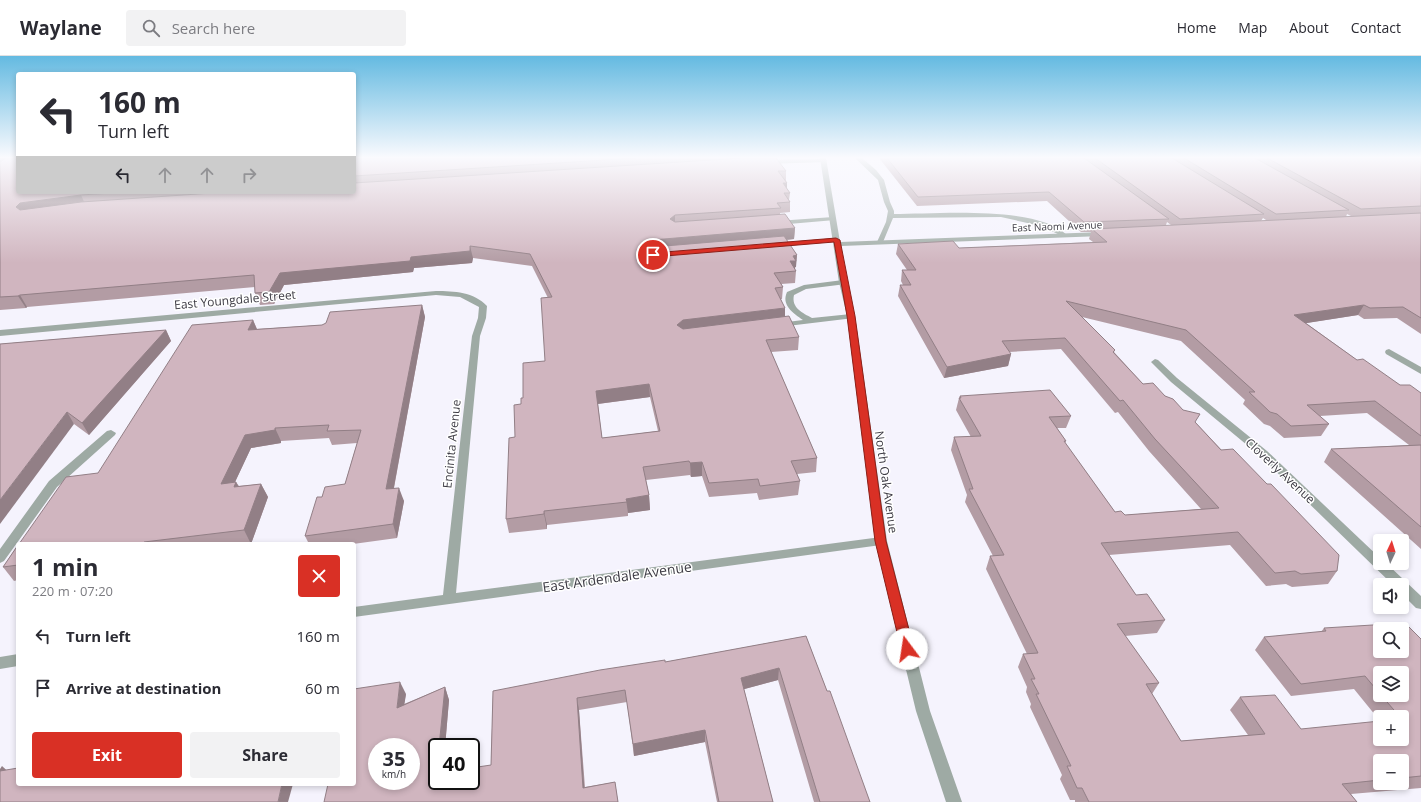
<!DOCTYPE html>
<html lang="en">
<head>
<meta charset="utf-8">
<style>
  body { margin:0; font-family:"Open Sans",sans-serif; background:#f2f2f3; color:#2b2b33; height:100vh; display:flex; flex-direction:column; font-size:15px; white-space:nowrap }
  * { box-sizing:border-box; margin:0 }
  p { font-size:13px; color:#7c7c81 }
  .icon { flex:none; width:22px; height:22px; fill:none; stroke:currentColor; stroke-width:2; stroke-linecap:round; stroke-linejoin:round }
  .map { position:relative; flex:1; overflow:hidden }
  .drawer { position:absolute; left:16px; top:486px; width:340px; height:244px; display:flex; flex-direction:column; background:#fff; border-radius:4px; box-shadow:0 2px 6px #0003 }
  .drawer>* { flex:none }
  .top-card { position:absolute; left:16px; top:16px; width:340px; height:122px; border-radius:4px; box-shadow:0 2px 6px #0003; background:#fff; color:#2b2b33; overflow:hidden }
  .needle { width:26px; rotate:4deg }
  .tools { position:absolute; left:1373px; top:478px; display:grid; gap:8px }
  .tools a { display:grid; place-items:center; width:36px; height:36px; border-radius:4px; background:#fff; box-shadow:0 2px 6px #0003; font-size:20px }
  .speed { position:absolute; left:368px; top:682px; display:flex; gap:8px; font-size:20px; font-weight:700; text-align:center }
  .speed>* { display:grid; place-content:center; width:52px; height:52px; border-radius:50%; background:#fff; box-shadow:0 2px 6px #0003; line-height:1 }
  .speed small { font-size:10px; font-weight:400 }
  .speed .limit { border:2px solid #111; border-radius:6px; background:#fff; color:#111 }
  .pin { position:absolute; display:grid; place-items:center; width:34px; height:34px; color:#fff; margin:-17px; border:2px solid #fff; border-radius:50%; box-shadow:0 1px 4px #0007 }
  .me { position:absolute; width:44px; margin:-22px; rotate:346deg; stroke-linejoin:round; filter:drop-shadow(0 0 3px #0008) }
  .turn { display:flex; align-items:center; gap:14px; height:84px; padding:0 16px; font-size:18px }
  .turn .icon { width:52px; height:52px; stroke-width:2.5 }
  .turn b { display:block; font-size:28px; line-height:34px }
  .lanes { display:flex; align-items:center; height:38px; padding:0 16px; background:#0003; justify-content:center; gap:20px; direction:ltr }
  .lanes .off { opacity:.35 }
  .round { display:grid; place-items:center; flex:none; width:42px; height:42px; border-radius:4px; background:#f2f2f3 }
  .overview { display:flex; align-items:center; justify-content:space-between; height:68px; padding:0 16px }
  h1 { font-size:24px; font-weight:700; line-height:30px }
  .primary-button { display:flex; gap:8px; margin-top:auto; padding:8px 16px }
  .primary-button a { flex:1; height:46px; border-radius:4px; background:#d93025; color:#fff; font-size:16px; font-weight:700; line-height:46px; text-align:center }
  .primary-button a+a { background:#f2f2f3; color:#2b2b33 }
  ul { padding:0; list-style:none }
  li { display:flex; align-items:center; gap:12px; height:52px; padding:0 16px }
  li div { flex:1 }
  li b { display:block; font-size:15px }
  li em { font-style:normal }
  header { display:flex; align-items:center; gap:24px; box-sizing:border-box; height:56px; padding:0 20px; background:#fff; border-bottom:1px solid #e1e1e2 }
  header strong { font-size:19px }
  nav { display:flex; gap:22px; margin-inline-start:auto; font-size:14px }
  .search { width:280px; height:36px; background:#f2f2f3; display:flex; align-items:center; gap:10px; box-sizing:border-box; padding:0 14px; border-radius:4px; color:#7c7c81; font-size:15px }
  .map>svg:first-child { display:block }
  .lines { fill:none; stroke-linecap:round; stroke-linejoin:round }
  .service { fill:#9eaaa4; fill-rule:evenodd }
  .minor { fill:#9eaaa4; fill-rule:evenodd }
  .tertiary { fill:#9eaaa4; fill-rule:evenodd }
  .wall { fill:#b39ca4; fill-rule:evenodd }
  .shaded-wall { fill:#927f86 }
  .building { fill:#d0b5bf; stroke:#927f86; fill-rule:evenodd }
  .route { fill:#d93025; stroke:#8d1f18 }
  .labels { text-anchor:middle; stroke-width:3; stroke-linejoin:round; paint-order:stroke }
  .far-street-label { font-size:10px; fill:#3d3b44; stroke:#fff }
  .street-label { font-size:12px; fill:#3d3b44; stroke:#fff }
  .near-street-label { font-size:14px; fill:#3d3b44; stroke:#fff }
</style>
</head>
<body>
<header>
<strong>Waylane</strong>
<div class="search"><svg class="icon" aria-label="search" viewBox="0 0 24 24"><circle cx="10" cy="10" r="6"/><path d="M15 15l6 6"/></svg>Search here</div>
<nav><a>Home</a><a>Map</a><a>About</a><a>Contact</a></nav>
</header>
<div class="map">
<svg width="1421" height="746" viewBox="0 0 1421 746">
  <rect width="100%" height="100%" fill="#f5f3fd"/>
  <g class="lines">
    <g class="service">
      <path d="M855,102H862L876,114L884,124L890,146L894,155V158C936,158 1036,149 1067,179L1062,180L1041,170L1001,161L893,162L883,186L878,187L877,186L886,166L888,155L884,146L878,124Z"/>
      <polygon points="833,161 835,162 835,164 777,169 774,167 777,165"/>
      <polygon points="836,182 838,183 838,185 776,191 773,189 776,187"/>
      <path d="M843,224L847,226L846,228L806,233L794,239C791,252 803,257 812,262L851,258H854V262L779,271L775,269L779,267L803,264C793,257 781,249 787,236L804,229Z"/>
      <polygon points="111,374 116,377 115,379 57,431 4,505 0,507 0,493 49,425 107,375"/>
    </g>
    <g class="minor">
      <polygon points="824,103 826,104 826,106 765,108 762,106 765,104"/>
      <path d="M436,235C454,235 474,236 487,250L486,262L480,280L456,537L881,481L885,482L887,485L885,488L881,489L354,561V551L443,539L472,280L478,262L479,251L460,241L436,239L0,280V274Z"/>
      <polygon points="1389,293 1421,311 1421,318 1386,298 1385,296 1386,294"/>
      <polygon points="1155,303 1158,304 1177,322 1267,395 1380,502 1380,507 1386,507 1421,540 1421,553 1416,552 1402,538 1402,529 1393,529 1259,399 1171,326 1151,306"/>
      <polygon points="18,598 18,610 0,613 0,601"/>
    </g>
    <polygon class="tertiary" points="820,102 826,102 840,186 1102,176 1105,178 1102,180 841,190 847,226 855,260 887,485 930,655 962,746 946,746 916,655 875,485 847,260 839,226"/>
  </g>
  <g class="wall">
    <path d="M0,102L18,136H354V102H776L786,115V124L787,133L790,137L789,144L790,146V156L780,157V159L795,172L794,183L787,184L797,199L795,214L796,215L795,227L781,228L783,231L782,243H781L785,260L799,281L798,294L771,296L817,402L816,416L797,418L800,425L798,439L759,444L757,437L709,441L702,420L691,421L690,419L646,424L649,439L650,454L628,457V460L547,469V473L509,477L506,463L515,381L521,348L523,342L545,305L548,242L532,210L473,202L472,207L414,212L413,216L284,229L274,248L260,249L255,237V231L27,251L26,252L0,254ZM650,341L658,375L602,382L598,348Z"/>
    <path d="M879,102H1421V278L1397,262L1364,263L1358,259L1306,267L1357,304L1400,329L1421,337V493L1324,406L1331,393L1409,389L1367,357L1320,360L1329,368L1321,380L1284,382L1270,370L1264,368L1243,348L1245,344L1181,285L1082,261L1115,294L1114,296L1143,328L1165,340L1183,354L1195,366L1337,515L1328,528L1292,531L1286,528L1266,530L1230,489L1109,499L1136,539L1165,564L1157,577L1125,580L1159,627L1152,638L1181,685L1248,679L1230,654L1240,641L1301,673L1402,683V661H1380V665L1354,633L1291,640L1255,594L1264,581L1321,576L1324,572L1421,583V732L1351,738L1357,746H1075V744H1070L1060,723L1062,719L1030,651L1031,648L1026,636L1027,631L1018,611L1023,598H1027L986,513L990,500H993L965,446L967,439L951,394L954,381H971L956,354L959,342L960,340L1071,360L1066,372H1057L1066,385L1065,387L1115,456L1125,459L1201,453L1149,395L1118,356L1115,357L1061,293L1009,296L1011,298L1008,310L944,322L898,240L900,229H903L901,225L902,214H907L896,198L898,188L959,192L1093,186L1089,183L1091,176H1081L1047,145L917,150ZM1347,158L1351,160L1346,161ZM1263,162L1266,164L1261,165ZM1167,166L1171,169H1166ZM1380,617L1402,639H1380ZM1380,705H1402V727H1380Z"/>
    <polygon points="422,249 425,261 394,432 404,445 397,482 353,488 309,488 305,480 322,441 345,428 357,387 332,389 329,382 281,385 281,387 251,392 235,426 236,426 239,430 261,428 268,441 251,488 19,488 98,417 253,264 257,273 322,269"/>
    <polygon points="166,274 171,285 89,379 74,368 0,288"/>
    <polygon points="18,489 18,524 14,525 3,511"/>
    <polygon points="806,580 827,635 870,746 814,746 778,624 744,633 773,746 717,746 705,686 634,700 627,646 579,654 585,731 615,726 618,746 324,746 406,638 404,648 445,631 449,644 445,691 437,691 437,725 491,709 493,635 665,606"/>
  </g>
  <g class="shaded-wall">
    <polygon points="0,102 15,102 0,111"/>
    <polygon points="783,127 787,127 787,137"/>
    <polygon points="81,139 86,150 26,158 16,151 20,147"/>
    <polygon points="675,159 675,170 670,163"/>
    <polygon points="795,172 794,183 653,196 647,188 652,184"/>
    <polygon points="470,190 473,202 472,207 414,212 413,216 284,229 274,248 269,236 280,217 411,201"/>
    <polygon points="797,199 796,211 795,211 795,215 790,205 793,200"/>
    <polygon points="20,239 27,251 26,252 18,240"/>
    <polygon points="422,249 425,261 391,447 386,433"/>
    <polygon points="1364,249 1358,259 1288,270 1294,259"/>
    <polygon points="785,252 785,265 678,281 677,269 683,264"/>
    <polygon points="253,264 258,276 248,274"/>
    <polygon points="166,274 171,285 89,379 82,367"/>
    <polygon points="1011,298 1008,310 944,322 947,311"/>
    <polygon points="649,328 650,341 597,348 596,335"/>
    <polygon points="67,356 74,368 0,468 0,444"/>
    <polygon points="275,372 281,385 281,387 251,392 228,441 221,428 245,379"/>
    <polygon points="702,406 702,420 691,421 690,407"/>
    <polygon points="236,426 243,439 234,431"/>
    <polygon points="261,428 268,441 251,488 244,474"/>
    <polygon points="399,432 404,445 397,482 393,468"/>
    <polygon points="649,439 650,454 628,457 626,443"/>
    <polygon points="544,455 547,469 547,473 544,458"/>
    <polygon points="779,612 778,624 741,634 741,622"/>
    <polygon points="400,626 406,638 402,664 397,652"/>
    <polygon points="445,631 449,644 445,691 439,691"/>
    <polygon points="577,642 579,654 585,743 583,732"/>
    <polygon points="705,674 705,686 634,700 633,688"/>
    <polygon points="2,710 15,722 0,717 0,713"/>
    <polygon points="282,728 293,728 288,746 278,746"/>
  </g>
  <g class="building">
    <path d="M6,102H18V136H127L81,139L20,147L16,151L20,154L81,146L227,136H354V127L742,102H776L786,115H778L787,127H783L790,137H784L790,146L777,147L781,152L675,159L670,163L675,166L785,158L795,172L652,184L647,188L653,191L784,180L797,199L793,200L796,205H790L796,215L774,217L783,231L775,232L785,252L683,264L677,269L683,273L789,260L799,281L766,284L817,402L791,405L800,425L760,430L758,423L709,427L702,406L690,407L689,405L643,411L649,439L626,443L627,446L544,455V458L506,463L509,382L515,381L514,349L521,348V342H523V307L545,305L541,242L552,241L530,198L470,190V195L411,201L410,205L280,217L269,236L255,237L254,219L20,239L18,240L0,241V106ZM649,328L660,375L602,382L596,335Z"/>
    <polygon points="354,102 636,102 354,120"/>
    <polygon points="887,102 1084,102 1169,163 1084,166 1049,136 918,141"/>
    <polygon points="1095,102 1172,102 1264,158 1180,163"/>
    <polygon points="1184,102 1255,102 1349,154 1276,158"/>
    <polygon points="1267,102 1421,102 1421,150 1361,153"/>
    <path d="M1421,157V262L1403,251L1370,252L1364,249L1294,259L1357,304L1363,303L1400,329H1410L1421,337V380L1375,345L1307,349L1329,368L1291,370L1277,358L1270,356L1249,336H1255L1186,274L1066,245L1115,294L1113,296L1143,328L1153,327L1165,340L1173,343L1183,354L1200,358L1195,366L1221,394L1233,393L1267,428H1271L1339,499L1337,515L1301,518L1295,515L1275,517L1238,476L1101,487L1136,539L1147,538L1165,564L1117,568L1159,627L1146,628L1181,685L1265,678L1240,641L1275,639L1301,673L1380,665V683H1402V661H1400L1381,639H1402V617H1380V638L1365,620L1301,628L1264,581L1326,575L1324,572L1405,567L1421,583V720L1402,722V705H1380V724L1342,728L1357,746H1089L1082,732H1077L1067,710H1071L1036,638H1039L1031,623H1035L1023,598L1038,597L990,500L1004,499L969,433H973L954,381L981,380L959,342H961L960,340L1050,334L1071,360L1049,361L1066,385H1064L1115,456L1121,455L1125,459L1219,452L1155,383L1123,344L1120,345L1065,282L1002,285L1011,298L947,311L900,229H911L902,214H916L898,188L953,185L959,192L1107,186L1092,173ZM1380,573H1402V595H1380Z"/>
    <polygon points="422,249 386,433 399,432 393,468 305,480 317,441 322,441 325,431 345,428 361,374 327,375 329,369 275,372 275,374 245,379 221,428 236,426 234,431 261,428 244,474 144,486 143,488 19,488 66,421 98,417 192,269 253,264 248,274 322,269 326,267 330,256"/>
    <polygon points="166,274 82,367 67,356 0,444 0,288"/>
    <polygon points="1421,389 1421,471 1331,393"/>
    <polygon points="18,489 18,509 3,511"/>
    <path d="M806,580L827,635H830L870,746H820L779,612L741,622L773,746H719L705,674L633,688L625,634L577,642L583,732L615,726L618,746H324L328,728H354V633L400,626L397,652L445,631L439,691H437V725H471V712L491,709L493,635L600,614L665,604V606ZM377,691H411V725H377Z"/>
    <polygon points="18,712 18,728 282,728 278,746 0,746 0,715"/>
  </g>
  <linearGradient id="sky" x2="0" y2="1"><stop stop-color="#64bae1"/><stop offset="0.49" stop-color="#fafafe"/><stop offset="1" stop-color="#fafafe" stop-opacity="0"/></linearGradient>
  <rect width="1421" height="207" fill="url(#sky)"/>
  <polygon class="route" points="836,182 840,184 855,260 886,485 914,593 912,597 907,598 903,597 901,593 875,485 847,260 834,186 653,201 649,199 653,197"/>
  <g class="labels">
    <g class="far-street-label">
      <text transform="translate(1057 170) rotate(-2)" y="4">East Naomi Avenue</text>
    </g>
    <g class="street-label">
      <text transform="translate(235 244) rotate(-5)" y="4">East Youngdale Street</text>
      <text transform="translate(452 388) rotate(-84)" y="4">Encinita Avenue</text>
      <text transform="translate(1280 415) rotate(43)" y="4">Cloverly Avenue</text>
      <text transform="translate(886 426) rotate(82)" y="4">North Oak Avenue</text>
    </g>
    <g class="near-street-label">
      <text transform="translate(617 521) rotate(-8)" y="5">East Ardendale Avenue</text>
    </g>
  </g>
</svg>
<div class="tools">
<a><svg class="needle" viewBox="-14 -14 28 28"><path d="M0-13l5 13h-10z" fill="#e53935"/><path d="M0 13l5-13h-10z" fill="#7c7c81"/></svg></a>
<a><svg class="icon" aria-label="sound" viewBox="0 0 24 24"><path d="M4 9h4l5-4v14l-5-4H4zM17 9q2 3 0 6"/></svg></a>
<a><svg class="icon" aria-label="search" viewBox="0 0 24 24"><circle cx="10" cy="10" r="6"/><path d="M15 15l6 6"/></svg></a>
<a><svg class="icon" aria-label="layers" viewBox="0 0 24 24"><path d="M12 4l9 5-9 5-9-5zM3 14l9 5 9-5"/></svg></a>
<a>+</a>
<a>−</a>
</div>
<div class="speed"><div>35<small>km/h</small></div><div class="limit">40</div></div>
<div class="pin" style="left:653px;top:199px;background:#d93025"><svg class="icon" aria-label="arrive" viewBox="0 0 24 24"><path d="M6 21V4h12l-3 4 3 4H6"/></svg></div>
<svg class="me" style="left:907px;top:593px" viewBox="-20 -20 40 40"><circle r="19" fill="#fff"/><path d="M0-13L10 11 0 6-10 11z" fill="#d93025"/></svg>
<div class="top-card">
<div class="turn"><svg class="icon" aria-label="left" viewBox="0 0 24 24"><path d="M17 20v-9H6M10 6l-5 5 5 5"/></svg><div><b>160 m</b>Turn left</div></div>
<div class="lanes"><svg class="icon" aria-label="left" viewBox="0 0 24 24"><path d="M17 20v-9H6M10 6l-5 5 5 5"/></svg><svg class="icon off" aria-label="ahead" viewBox="0 0 24 24"><path d="M12 20V5M6 11l6-6 6 6"/></svg><svg class="icon off" aria-label="ahead" viewBox="0 0 24 24"><path d="M12 20V5M6 11l6-6 6 6"/></svg><svg class="icon off" aria-label="right" viewBox="0 0 24 24"><path d="M7 20v-9h11M14 6l5 5-5 5"/></svg></div>
</div>
<section class="drawer">
<div class="overview"><div><h1>1 min</h1><p>220 m · 07:20</p></div><a class="round" style="background:#d93025;color:#fff"><svg class="icon" aria-label="close" viewBox="0 0 24 24"><path d="M6 6l12 12M18 6L6 18"/></svg></a></div>
<ul>
<li><svg class="icon" aria-label="left" viewBox="0 0 24 24"><path d="M17 20v-9H6M10 6l-5 5 5 5"/></svg><div><b>Turn left</b></div><em>160 m</em></li>
<li><svg class="icon" aria-label="arrive" viewBox="0 0 24 24"><path d="M6 21V4h12l-3 4 3 4H6"/></svg><div><b>Arrive at destination</b></div><em>60 m</em></li>
</ul>
<div class="primary-button"><a>Exit</a><a>Share</a></div>
</section>
</div>
</body>
</html>
